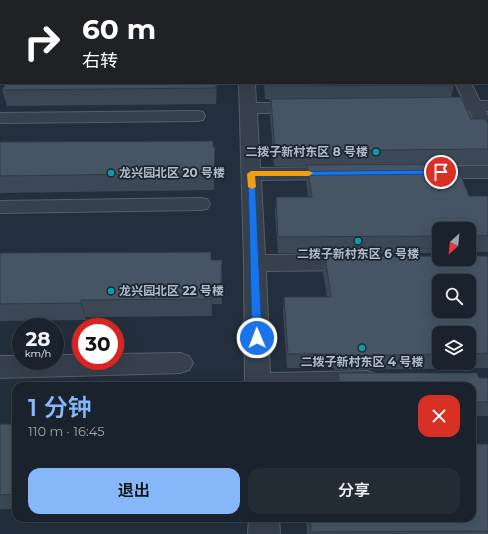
<!DOCTYPE html>
<html lang="zh">
<head>
<meta charset="utf-8">
<style>
  body { margin:0; font-family:Montserrat,"Noto Sans SC",sans-serif; background:#232b35; color:#f1f3f6; height:100vh; display:flex; flex-direction:column; font-size:15px; white-space:nowrap }
  * { box-sizing:border-box; margin:0 }
  p { font-size:13px; color:#9fa4aa }
  .icon { flex:none; width:22px; height:22px; fill:none; stroke:currentColor; stroke-width:2; stroke-linecap:round; stroke-linejoin:round }
  .map { position:relative; flex:1; overflow:hidden }
  .side { position:absolute; left:12px; top:382px; width:464px; height:140px; display:flex; flex-direction:column; background:#1a232d; border-radius:12px; box-shadow:0 4px 16px #0002,0 0 0 1px #384049 }
  .side>* { flex:none }
  .guide { position:absolute; left:0px; top:0px; width:488px; height:84px; box-shadow:0 4px 16px #0002,0 0 0 1px #384049; background:#202124; color:#fff; overflow:hidden }
  .needle { width:26px; rotate:207deg }
  .fabs { position:absolute; left:432px; top:222px; display:grid; gap:8px }
  .fabs a { display:grid; place-items:center; width:44px; height:44px; border-radius:8px; background:#1a232d; box-shadow:0 4px 16px #0002,0 0 0 1px #384049; font-size:20px }
  .speed { position:absolute; left:12px; top:318px; display:flex; gap:8px; font-size:20px; font-weight:700; text-align:center }
  .speed>* { display:grid; place-content:center; width:52px; height:52px; border-radius:50%; background:#1a232d; box-shadow:0 4px 16px #0002,0 0 0 1px #384049; line-height:1 }
  .speed small { font-size:10px; font-weight:400 }
  .speed .limit { border:6px solid #d22; background:#fff; color:#111 }
  .pin { position:absolute; display:grid; place-items:center; width:34px; height:34px; color:#fff; margin:-17px; border:2px solid #fff; border-radius:50%; box-shadow:0 1px 4px #0007 }
  .me { position:absolute; width:44px; margin:-22px; rotate:359deg; stroke-linejoin:round; filter:drop-shadow(0 0 3px #0008) }
  .turn { display:flex; align-items:center; gap:14px; height:84px; padding:0 16px; font-size:18px }
  .turn .icon { width:52px; height:52px; stroke-width:2.5 }
  .turn b { display:block; font-size:28px; line-height:34px }
  .round { display:grid; place-items:center; flex:none; width:42px; height:42px; border-radius:12px; background:#232b35 }
  .head { display:flex; align-items:center; justify-content:space-between; height:68px; padding:0 16px }
  h1 { font-size:24px; font-weight:600; line-height:30px; color:#86b7f9 }
  .primary-button { display:flex; gap:8px; margin-top:auto; padding:8px 16px }
  .primary-button a { flex:1; height:46px; border-radius:12px; background:#86b7f9; color:#111; font-size:16px; font-weight:600; line-height:46px; text-align:center }
  .primary-button a+a { background:#232b35; color:#f1f3f6 }
  .map>svg:first-child { display:block }
  .lines { fill:none; stroke-linecap:round; stroke-linejoin:round }
  .minor-casing { stroke:#555e6a; stroke-width:2 }
  .minor { fill:#37414d; fill-rule:evenodd }
  .wall { fill:#3c4855; fill-rule:evenodd }
  .shaded-wall { fill:#313b45 }
  .building { fill:#465463; stroke:#313b45; fill-rule:evenodd }
  .route { fill:#1a73e8; stroke:#114b97 }
  .slow { fill:#f59e0b }
  .culture-dot { fill:#0f9aa8; stroke:#1c2631; stroke-width:1.5 }
  .labels { text-anchor:middle; stroke-width:3.5; stroke-linejoin:round; paint-order:stroke }
  .poi-label { font-size:12px; font-weight:bold; fill:#b2bbc8; stroke:#1c2631; text-anchor:start }
</style>
</head>
<body>
<div class="map">
<svg width="488" height="534" viewBox="0 0 488 534">
  <rect width="100%" height="100%" fill="#232f3c"/>
  <g class="lines">
    <g class="minor-casing">
      <g id="minor">
        <rect x="237" y="0" width="12" height="1"/>
        <rect x="414" y="0" width="13" height="1"/>
        <polygon points="239,83 255,83 256,103 301,103 307,104 309,108 307,112 301,113 257,113 260,168 336,167 343,169 345,173 343,177 336,179 261,180 265,255 354,254 362,256 365,262 362,268 354,270 266,271 270,373 367,371 376,374 380,382 378,386 245,386 244,263"/>
        <polygon points="455,83 471,83 480,101 488,101 488,111 486,111 488,116 488,137 482,136 469,111 435,112 429,111 427,107 429,103 464,102"/>
        <polygon points="197,111 203,112 205,116 203,120 197,121 0,123 0,113"/>
        <polygon points="430,166 488,166 488,178 430,178 423,176 421,172 423,168"/>
        <polygon points="200,198 207,199 210,204 207,209 200,210 0,213 0,201"/>
        <polygon points="180,353 189,356 193,363 189,370 180,373 0,378 0,356 21,356 21,361 55,361 55,355 81,355 81,361 115,361 115,354"/>
        <polygon points="249,518 279,518 280,534 248,534"/>
      </g>
    </g>
    <use href="#minor" class="minor"/>
  </g>
  <g class="wall">
    <polygon points="0,0 1,1 1,38 0,38"/>
    <polygon points="441,0 488,0 488,83 487,81 487,1 442,1"/>
    <polygon points="217,83 216,104 7,106 2,90"/>
    <polygon points="264,83 454,83 454,85 451,98 471,119 488,122 488,165 457,165 469,196 488,196 488,252 470,252 469,253 469,229 439,229 439,253 278,253 275,213 276,197 308,197 306,181 307,166 274,166 270,114 271,101 269,101 269,99 265,99"/>
    <polygon points="213,141 214,147 215,147 215,164 214,190 0,193 0,142"/>
    <polygon points="0,253 212,260 222,277 222,304 212,304 212,316 86,317 86,320 0,321"/>
    <path d="M488,256V368L334,370V368H287L283,312L284,297H327L323,272L325,257ZM439,333H469V363H439Z"/>
    <polygon points="338,373 488,378 488,416 472,416 472,386 336,386"/>
    <rect x="0" y="424" width="16" height="85"/>
    <polygon points="488,444 488,534 307,534 306,518 472,518"/>
  </g>
  <g class="shaded-wall">
    <polygon points="216,83 217,83 216,104"/>
    <polygon points="215,147 215,164 214,190 214,173"/>
    <polygon points="222,260 222,304 221,287"/>
    <polygon points="211,287 212,304 212,316 211,299"/>
    <polygon points="81,300 86,317 86,320 81,303"/>
  </g>
  <g class="building">
    <polygon points="0,0 224,0 224,1 1,1 1,23 0,23"/>
    <polygon points="260,0 413,0 414,1 260,1"/>
    <polygon points="452,0 488,0 488,60 487,59 487,1 453,1"/>
    <polygon points="6,83 216,83 216,88 2,90"/>
    <polygon points="265,83 454,83 454,85 270,86 269,84 265,84"/>
    <polygon points="461,97 471,119 485,119 487,122 488,122 488,149 275,151 271,99"/>
    <polygon points="213,141 213,147 215,147 214,173 0,176 0,142"/>
    <polygon points="456,164 469,196 488,196 488,236 475,235 473,241 469,241 469,229 439,229 439,236 278,237 276,197 312,197 307,165"/>
    <polygon points="211,252 211,260 222,260 221,287 211,287 211,299 81,300 81,303 0,304 0,253"/>
    <path d="M439,256V259H469V256H488V353L469,354V333H439V354L337,356L336,354H288L284,297H331L325,257ZM439,281H469V311H439Z"/>
    <polygon points="338,373 477,373 479,378 488,378 488,402 472,402 472,386 340,386"/>
    <polygon points="0,424 16,424 16,494 0,495"/>
    <polygon points="472,444 488,444 488,531 311,532 310,518 472,518"/>
  </g>
  <polygon class="route" points="441,170 443,171 443,174 255,176 262,338 261,341 254,341 252,338 248,172"/>
  <polygon class="slow" points="251,171 309,171 313,173 309,176 255,176 256,187 252,189 248,187 247,174"/>
  <g class="culture-dot">
    <circle cx="376" cy="152" r="4"/>
    <circle cx="111" cy="173" r="4"/>
    <circle cx="358" cy="241" r="4"/>
    <circle cx="111" cy="291" r="4"/>
    <circle cx="362" cy="348" r="4"/>
  </g>
  <g class="labels">
    <g class="poi-label">
      <text x="368" y="156" text-anchor="end">二拨子新村东区 8 号楼</text>
      <text x="119" y="177">龙兴园北区 20 号楼</text>
      <text x="358" y="258" text-anchor="middle">二拨子新村东区 6 号楼</text>
      <text x="119" y="295">龙兴园北区 22 号楼</text>
      <text x="362" y="366" text-anchor="middle">二拨子新村东区 4 号楼</text>
    </g>
  </g>
</svg>
<div class="fabs">
<a><svg class="needle" viewBox="-14 -14 28 28"><path d="M0-13l5 13h-10z" fill="#e53935"/><path d="M0 13l5-13h-10z" fill="#9fa4aa"/></svg></a>
<a><svg class="icon" aria-label="search" viewBox="0 0 24 24"><circle cx="10" cy="10" r="6"/><path d="M15 15l6 6"/></svg></a>
<a><svg class="icon" aria-label="layers" viewBox="0 0 24 24"><path d="M12 4l9 5-9 5-9-5zM3 14l9 5 9-5"/></svg></a>
</div>
<div class="speed"><div>28<small>km/h</small></div><div class="limit">30</div></div>
<div class="pin" style="left:441px;top:172px;background:#d93025"><svg class="icon" aria-label="arrive" viewBox="0 0 24 24"><path d="M6 21V4h12l-3 4 3 4H6"/></svg></div>
<svg class="me" style="left:257px;top:338px" viewBox="-20 -20 40 40"><circle r="17" fill="#1a73e8" stroke="#fff" stroke-width="3"/><path d="M0-11L8 9 0 5-8 9z" fill="#fff"/></svg>
<div class="guide">
<div class="turn"><svg class="icon" aria-label="right" viewBox="0 0 24 24"><path d="M7 20v-9h11M14 6l5 5-5 5"/></svg><div><b>60 m</b>右转</div></div>
</div>
<section class="side">
<div class="head"><div><h1>1 分钟</h1><p>110 m · 16:45</p></div><a class="round" style="background:#d93025;color:#fff"><svg class="icon" aria-label="close" viewBox="0 0 24 24"><path d="M6 6l12 12M18 6L6 18"/></svg></a></div>
<div class="primary-button"><a>退出</a><a>分享</a></div>
</section>
</div>
</body>
</html>
